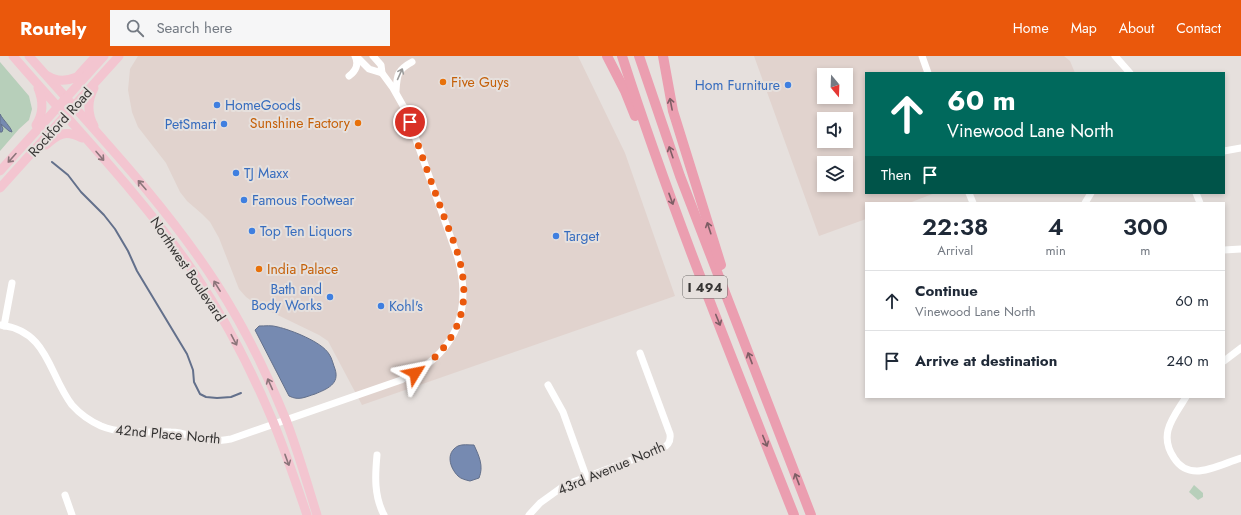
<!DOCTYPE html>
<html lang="en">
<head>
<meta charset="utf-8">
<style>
  body { margin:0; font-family:Jost,sans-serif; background:#f6f6f7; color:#1f2937; height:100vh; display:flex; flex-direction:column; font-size:15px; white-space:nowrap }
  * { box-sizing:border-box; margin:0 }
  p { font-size:13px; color:#747a83 }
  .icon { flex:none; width:22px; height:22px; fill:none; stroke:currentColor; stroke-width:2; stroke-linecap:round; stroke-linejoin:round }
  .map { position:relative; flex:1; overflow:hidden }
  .sheet { position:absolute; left:865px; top:146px; width:360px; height:196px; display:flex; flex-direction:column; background:#fff; border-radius:0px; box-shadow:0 2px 6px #0003 }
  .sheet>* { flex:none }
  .banner { position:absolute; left:865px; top:16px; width:360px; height:122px; border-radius:0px; box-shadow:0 2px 6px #0003; background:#00695c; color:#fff; overflow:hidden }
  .needle { width:26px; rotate:161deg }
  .tools { position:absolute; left:817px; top:12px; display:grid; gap:8px }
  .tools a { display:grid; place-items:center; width:36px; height:36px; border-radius:0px; background:#fff; box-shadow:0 2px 6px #0003; font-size:20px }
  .pin { position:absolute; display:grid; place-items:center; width:34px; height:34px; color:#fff; margin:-17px; border:2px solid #fff; border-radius:50%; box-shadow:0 1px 4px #0007 }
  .me { position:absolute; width:44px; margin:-22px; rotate:55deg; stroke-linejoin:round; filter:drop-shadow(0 0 3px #0008) }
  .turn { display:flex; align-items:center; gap:14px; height:84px; padding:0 16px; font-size:18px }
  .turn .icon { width:52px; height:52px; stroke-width:2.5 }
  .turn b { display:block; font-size:28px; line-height:34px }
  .then { display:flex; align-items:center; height:38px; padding:0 16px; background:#0003; gap:8px; font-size:15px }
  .eta { display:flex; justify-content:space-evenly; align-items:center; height:68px; text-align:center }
  .eta b { font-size:24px; font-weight:600; line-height:28px }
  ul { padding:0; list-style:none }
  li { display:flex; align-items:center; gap:12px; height:60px; padding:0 16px; border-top:1px solid #e0e1e3 }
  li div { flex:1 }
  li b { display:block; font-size:15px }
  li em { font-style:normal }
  header { display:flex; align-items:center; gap:24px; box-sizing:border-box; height:56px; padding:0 20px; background:#ea580c; color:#fff }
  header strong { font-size:19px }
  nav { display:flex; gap:22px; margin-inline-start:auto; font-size:14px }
  .search { width:280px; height:36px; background:#f6f6f7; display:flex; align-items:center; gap:10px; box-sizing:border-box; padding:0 14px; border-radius:0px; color:#747a83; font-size:15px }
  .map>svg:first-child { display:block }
  .built { fill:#e1d3ce; fill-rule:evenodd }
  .green { fill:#b7cfba }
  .water { fill:#768ab1; stroke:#63708b }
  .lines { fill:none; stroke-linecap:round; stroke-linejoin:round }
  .stream { stroke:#63708b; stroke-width:2 }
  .minor { stroke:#fff; stroke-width:7 }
  .major { stroke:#f3c5d0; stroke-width:9 }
  .highway { stroke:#eb9eb0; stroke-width:10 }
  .oneway { stroke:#9a9a99 }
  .oneway2 { stroke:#7e5e65 }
  .oneway3 { stroke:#8b757a }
  .route { stroke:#ea580c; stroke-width:7; stroke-dasharray:0 12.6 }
  .food-dot { fill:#e8710a; stroke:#e6e0dd; stroke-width:1.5 }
  .shop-dot { fill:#3f7fe0; stroke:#e6e0dd; stroke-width:1.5 }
  .labels { text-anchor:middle; stroke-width:4; stroke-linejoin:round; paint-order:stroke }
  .shield { fill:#e6e0dd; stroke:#6b6866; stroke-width:1 }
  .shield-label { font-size:13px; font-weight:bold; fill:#363433 }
  .food-label { font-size:14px; fill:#c56008; stroke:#e6e0dd; text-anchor:start }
  .shop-label { font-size:14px; fill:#366cbe; stroke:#e6e0dd; text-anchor:start }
  .street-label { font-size:14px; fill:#363433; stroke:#e6e0dd }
</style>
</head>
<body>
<header>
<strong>Routely</strong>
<div class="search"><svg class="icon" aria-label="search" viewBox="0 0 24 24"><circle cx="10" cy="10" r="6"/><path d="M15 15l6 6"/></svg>Search here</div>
<nav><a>Home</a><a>Map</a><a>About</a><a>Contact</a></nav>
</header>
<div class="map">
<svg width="1241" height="459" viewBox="0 0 1241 459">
  <rect width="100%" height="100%" fill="#e6e0dd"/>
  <g class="built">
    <polygon points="138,0 578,0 625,97 675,240 362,349 328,285 319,279 259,250 246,241 239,233 219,182 210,166 202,158 187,145 180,136 166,107 138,71 132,56 128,34 130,13"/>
    <path d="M754,0H1064L1070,5L1075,17H866V137H935L909,147H866V163L819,180ZM824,19H846V41H824ZM824,63H846V85H824ZM824,107H846V129H824Z"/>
  </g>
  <g class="green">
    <polygon points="0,6 29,40 32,53 29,64 19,73 0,95"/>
    <polygon points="1194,429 1203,437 1203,441 1198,444 1189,436"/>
  </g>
  <g class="water">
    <path d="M0,58C3,64 11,71 12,76L9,75L1,68L3,73L2,76H0Z"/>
    <path d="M259,270C265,270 272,269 278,271C291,274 322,286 329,298C332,302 333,308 335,313C340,328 327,333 315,338C305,341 299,345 289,340L255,274Z"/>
    <path d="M474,389C479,400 484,410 479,422L470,425C466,424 461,423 458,420C450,412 445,397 458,390C462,388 469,389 474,389Z"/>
  </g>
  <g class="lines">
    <polyline class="stream" points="52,106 68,119 81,136 104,159 115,173 128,195 137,215 187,298 193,314 194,326 200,338 206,341 217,342 231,341 241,337"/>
    <g class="minor">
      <polyline points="356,0 369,13 382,17"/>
      <polyline points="922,0 928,17"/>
      <polyline points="1115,0 1130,17"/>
      <path d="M349,20C356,15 359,8 355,0"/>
      <path d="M396,35C397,19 397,14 412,6"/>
      <polyline points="1224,95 1241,92"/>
      <polyline points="969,137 973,147"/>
      <polyline points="1196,137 1200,147"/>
      <polyline points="1085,147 1091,137"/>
      <polyline points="1224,194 1241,193"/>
      <path d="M0,269C49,275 48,318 72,349C80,358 90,365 101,370C123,379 148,375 171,376C184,376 194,382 207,384C215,386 223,384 231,383L401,324C454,299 473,259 458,202L406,55L393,32L382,17L381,9L373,0"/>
      <polyline points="4,270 12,227"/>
      <polyline points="1224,305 1241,292"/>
      <polyline points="548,329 563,356 586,420"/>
      <path d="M1186,341C1173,362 1158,378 1174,402C1179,410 1187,415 1197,415C1210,415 1228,406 1241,402"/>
      <path d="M377,399C375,420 374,440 384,459"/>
      <polyline points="65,439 72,459"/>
      <path d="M529,459L540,447L565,429L661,393C668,390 671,386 670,378L640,297"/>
    </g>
    <g class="major">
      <path d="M13,0C75,72 144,142 197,221C226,265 251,313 272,363C285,394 296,427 307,459"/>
      <path d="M29,0C93,73 163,145 216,227C243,269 267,317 286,364C298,395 307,427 317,459"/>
      <path d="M48,20C57,26 67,25 77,21L96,0"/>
      <path d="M36,69C44,57 43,44 38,32"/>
      <path d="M94,70C87,57 87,45 94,32"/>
      <path d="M46,89C59,77 66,74 82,82"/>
      <polyline points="0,115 104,0"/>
      <polyline points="0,132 119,0"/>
    </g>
    <g class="highway">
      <polyline points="607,0 625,35 635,60"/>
      <path d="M622,0C672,156 734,307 794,459"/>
      <polyline points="639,0 680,120 811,459"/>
      <polyline points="663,0 673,55 721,209"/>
    </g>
  </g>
  <defs><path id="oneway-shaft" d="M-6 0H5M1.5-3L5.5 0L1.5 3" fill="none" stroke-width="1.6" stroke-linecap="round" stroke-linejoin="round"/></defs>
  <use class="oneway" href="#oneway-shaft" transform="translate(400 18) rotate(-66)"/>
  <g class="oneway2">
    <use href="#oneway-shaft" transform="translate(671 48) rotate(-101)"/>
    <use href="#oneway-shaft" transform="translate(671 96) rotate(-109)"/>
    <use href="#oneway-shaft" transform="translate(671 143) rotate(70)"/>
    <use href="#oneway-shaft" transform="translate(709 172) rotate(-108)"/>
    <use href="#oneway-shaft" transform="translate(718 264) rotate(68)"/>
    <use href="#oneway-shaft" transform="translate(750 302) rotate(-111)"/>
    <use href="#oneway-shaft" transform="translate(765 385) rotate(68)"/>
    <use href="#oneway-shaft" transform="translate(797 423) rotate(-111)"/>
  </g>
  <g class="oneway3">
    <use href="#oneway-shaft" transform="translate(100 100) rotate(49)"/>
    <use href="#oneway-shaft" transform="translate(12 102) rotate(132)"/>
    <use href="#oneway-shaft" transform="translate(142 129) rotate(-131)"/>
    <use href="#oneway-shaft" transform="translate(217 230) rotate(-122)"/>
    <use href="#oneway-shaft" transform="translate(234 284) rotate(62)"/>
    <use href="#oneway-shaft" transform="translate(270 328) rotate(-114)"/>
    <use href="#oneway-shaft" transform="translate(287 404) rotate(70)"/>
  </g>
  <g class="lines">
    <path class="route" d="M410,66C421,97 432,128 443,158C450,177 459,196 462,216C470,260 451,293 415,317"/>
  </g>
  <g class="food-dot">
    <circle cx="443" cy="26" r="4"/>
    <circle cx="358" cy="67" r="4"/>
    <circle cx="259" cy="213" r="4"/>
  </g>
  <g class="shop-dot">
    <circle cx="788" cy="29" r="4"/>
    <circle cx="217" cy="49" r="4"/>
    <circle cx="224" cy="68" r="4"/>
    <circle cx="236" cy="117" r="4"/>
    <circle cx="244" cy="144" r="4"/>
    <circle cx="252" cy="175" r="4"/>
    <circle cx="556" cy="180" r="4"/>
    <circle cx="330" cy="241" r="4"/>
    <circle cx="381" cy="250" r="4"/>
  </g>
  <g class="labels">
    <rect class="shield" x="683" y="220" width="44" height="22" rx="3"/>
    <g class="shield-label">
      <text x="705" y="236">I 494</text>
    </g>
    <g class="food-label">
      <text x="451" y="31">Five Guys</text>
      <text x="350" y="72" text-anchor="end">Sunshine Factory</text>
      <text x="267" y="218">India Palace</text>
    </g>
    <g class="shop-label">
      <text x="780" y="34" text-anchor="end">Hom Furniture</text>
      <text x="225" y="54">HomeGoods</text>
      <text x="216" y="73" text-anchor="end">PetSmart</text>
      <text x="244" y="122">TJ Maxx</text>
      <text x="252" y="149">Famous Footwear</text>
      <text x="260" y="180">Top Ten Liquors</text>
      <text x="564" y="185">Target</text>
      <text x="322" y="238" text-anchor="end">Bath and<tspan x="322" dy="16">Body Works</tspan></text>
      <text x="389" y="255">Kohl's</text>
    </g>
    <g class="street-label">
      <text transform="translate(60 66) rotate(-48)" y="5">Rockford Road</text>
      <text transform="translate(188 213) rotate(56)" y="5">Northwest Boulevard</text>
      <text transform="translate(168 378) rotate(5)" y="5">42nd Place North</text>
      <text transform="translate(611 412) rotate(-23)" y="5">43rd Avenue North</text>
    </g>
  </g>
</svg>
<div class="tools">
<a><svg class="needle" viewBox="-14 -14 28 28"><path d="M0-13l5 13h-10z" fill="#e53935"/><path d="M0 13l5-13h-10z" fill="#747a83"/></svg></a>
<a><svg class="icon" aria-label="sound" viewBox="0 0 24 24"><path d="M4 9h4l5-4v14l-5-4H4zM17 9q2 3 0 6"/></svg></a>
<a><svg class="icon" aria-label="layers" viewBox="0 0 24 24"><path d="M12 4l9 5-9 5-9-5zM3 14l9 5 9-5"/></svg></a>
</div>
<div class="pin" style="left:410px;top:66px;background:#d93025"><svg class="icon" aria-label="arrive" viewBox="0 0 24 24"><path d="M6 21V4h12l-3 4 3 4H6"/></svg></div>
<svg class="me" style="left:415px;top:317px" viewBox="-20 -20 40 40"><path d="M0-17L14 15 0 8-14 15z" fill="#ea580c" stroke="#fff" stroke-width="4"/></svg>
<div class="banner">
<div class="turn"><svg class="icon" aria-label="ahead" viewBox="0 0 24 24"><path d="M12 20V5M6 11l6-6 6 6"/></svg><div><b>60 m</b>Vinewood Lane North</div></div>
<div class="then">Then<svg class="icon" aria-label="arrive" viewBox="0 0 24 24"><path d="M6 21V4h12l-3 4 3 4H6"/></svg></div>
</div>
<section class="sheet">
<div class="eta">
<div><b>22:38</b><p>Arrival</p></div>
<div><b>4</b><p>min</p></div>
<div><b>300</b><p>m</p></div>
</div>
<ul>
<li><svg class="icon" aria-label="ahead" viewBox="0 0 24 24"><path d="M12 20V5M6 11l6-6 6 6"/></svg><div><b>Continue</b><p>Vinewood Lane North</p></div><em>60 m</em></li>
<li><svg class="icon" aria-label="arrive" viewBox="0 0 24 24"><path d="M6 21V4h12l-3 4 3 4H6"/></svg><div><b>Arrive at destination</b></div><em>240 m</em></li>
</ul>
</section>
</div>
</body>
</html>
